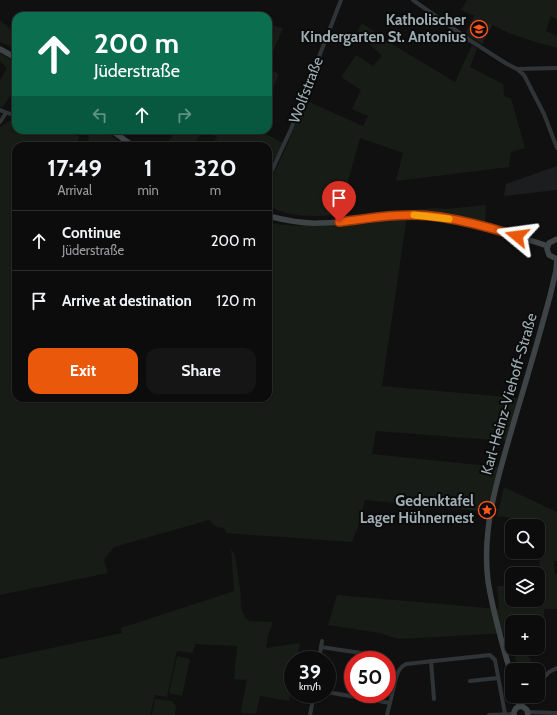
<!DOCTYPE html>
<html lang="en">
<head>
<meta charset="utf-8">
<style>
  body { margin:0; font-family:Cabin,sans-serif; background:#151516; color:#f1f3f6; height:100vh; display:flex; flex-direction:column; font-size:15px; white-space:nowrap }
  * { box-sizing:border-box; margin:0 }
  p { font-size:13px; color:#9a9b9d }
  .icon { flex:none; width:22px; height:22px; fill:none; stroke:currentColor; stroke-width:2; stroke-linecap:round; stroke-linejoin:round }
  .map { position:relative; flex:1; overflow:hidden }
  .panel { position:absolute; left:12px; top:142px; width:260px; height:260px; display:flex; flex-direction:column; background:#0c0c0d; border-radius:12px; box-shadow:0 1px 3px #0004,0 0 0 1px #2c2c2e }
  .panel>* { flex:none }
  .hud { position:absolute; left:12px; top:12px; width:260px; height:122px; border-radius:12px; box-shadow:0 1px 3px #0004,0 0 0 1px #2c2c2e; background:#0b6e4f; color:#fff; overflow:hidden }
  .controls { position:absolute; left:505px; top:519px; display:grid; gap:8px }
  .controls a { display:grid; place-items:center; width:40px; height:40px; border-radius:8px; background:#0c0c0d; box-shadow:0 1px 3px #0004,0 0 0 1px #2c2c2e; font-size:20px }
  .speed { position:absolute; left:284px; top:651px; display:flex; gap:8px; font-size:20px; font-weight:700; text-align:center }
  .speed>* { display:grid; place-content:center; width:52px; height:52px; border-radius:50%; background:#0c0c0d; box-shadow:0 1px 3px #0004,0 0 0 1px #2c2c2e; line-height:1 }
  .speed small { font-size:10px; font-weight:400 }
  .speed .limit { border:6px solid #d22; background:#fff; color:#111 }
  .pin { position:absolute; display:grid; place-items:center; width:34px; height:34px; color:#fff; margin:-41px -17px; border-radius:50% 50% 50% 0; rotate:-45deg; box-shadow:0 0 4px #0007 }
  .pin .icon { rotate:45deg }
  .me { position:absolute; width:44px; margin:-22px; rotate:286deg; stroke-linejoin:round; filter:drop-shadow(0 0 3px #0008) }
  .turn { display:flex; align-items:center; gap:14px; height:84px; padding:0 16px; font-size:18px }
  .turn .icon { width:52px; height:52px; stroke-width:2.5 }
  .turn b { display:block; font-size:28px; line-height:34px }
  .lanes { display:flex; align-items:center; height:38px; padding:0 16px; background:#0003; justify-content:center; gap:20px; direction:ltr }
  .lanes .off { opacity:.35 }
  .eta { display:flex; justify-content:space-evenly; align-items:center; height:68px; text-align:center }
  .eta b { font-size:24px; font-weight:700; line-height:28px }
  .button { display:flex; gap:8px; margin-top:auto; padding:8px 16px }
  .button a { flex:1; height:46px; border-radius:12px; background:#ea580c; color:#fff; font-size:16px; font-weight:700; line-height:46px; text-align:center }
  .button a+a { background:#151516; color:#f1f3f6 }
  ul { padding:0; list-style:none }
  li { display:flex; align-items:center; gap:12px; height:60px; padding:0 16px; border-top:1px solid #2c2c2e }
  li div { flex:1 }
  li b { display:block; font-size:15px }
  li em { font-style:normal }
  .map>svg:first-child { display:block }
  .built { fill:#1b1d1e }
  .green { fill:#171c16 }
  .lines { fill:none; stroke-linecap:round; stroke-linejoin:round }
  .street { stroke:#303436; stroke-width:4 }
  .secondary { stroke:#3e4446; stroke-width:5.5 }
  .route-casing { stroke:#983908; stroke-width:10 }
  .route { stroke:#ea580c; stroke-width:7 }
  .slow { stroke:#f59e0b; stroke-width:7 }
  .labels { text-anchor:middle; stroke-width:4; stroke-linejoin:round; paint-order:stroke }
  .poi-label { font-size:15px; font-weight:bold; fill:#9faeb3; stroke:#0b0b0c; text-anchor:end }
  .street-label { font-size:15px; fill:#9faeb3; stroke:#0b0b0c }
</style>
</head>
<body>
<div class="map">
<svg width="557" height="715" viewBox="0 0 557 715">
  <rect width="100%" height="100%" fill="#101011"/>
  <g class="built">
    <polygon points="475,15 493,24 482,44 465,34"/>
    <polygon points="557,166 557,190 504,196 506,184"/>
  </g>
  <g class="green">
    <path d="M467,0H557V20L551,16L546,31L557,36V48C541,44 525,39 509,33C493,26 478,16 461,10Z"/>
    <polygon points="0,20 16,34 16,49 0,42"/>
    <path d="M362,23L390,43L455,82L472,45L477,49L470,67L503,84L504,96L511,98L525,148L511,152L509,167L396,181L403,153L360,138L339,215C319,216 284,219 268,204V186L287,145L305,100L363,126L368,116L352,109L361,90L341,77L356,55L373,66L382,56L357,32Z"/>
    <polygon points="268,24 283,28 268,63"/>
    <polygon points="0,53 16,63 16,87 2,108 0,107 0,81 7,68 0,61"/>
    <polygon points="268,68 279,74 268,101"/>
    <path d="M9,121L16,122V130H53L79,136L77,146H16V398H268V223C314,230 361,222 407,216L382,386L518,398L506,441L376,431L372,454L499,467L488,512L365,500L357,531H356L352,542L226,533L224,528L216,527L209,520L114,547L104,560L108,573L0,595V127Z"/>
    <polygon points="90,130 104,130 125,146 87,146"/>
    <polygon points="178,130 203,130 193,146 164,146"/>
    <polygon points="203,130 258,130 283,143 275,160 268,157 268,146 242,146 238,145 238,146 211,146 217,137"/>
    <polygon points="486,205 485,222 440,214 409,212 410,210 435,208 446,209"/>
    <polygon points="504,487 557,512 557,561 554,561 555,574 557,574 557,609 544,609 545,649 528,656 537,670 519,670 512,648 538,648 538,622 512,622 512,647 507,633 399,639 379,633 328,625 337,595 499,609 497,586 512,586 512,600 538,600 541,527 533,521 497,516"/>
    <path d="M231,548L235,556L241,595C240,606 241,614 249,621L273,622L268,636L266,648L300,643L297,660H293V681L289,701L260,696L256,714L242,713L241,710L247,680L234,679L237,646L195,644L193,653L177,651L167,697L155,695L150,715H0V659L122,633L121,628L234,591Z"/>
    <polygon points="177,656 190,659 182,696 169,693"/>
    <polygon points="155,699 172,701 176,706 175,715 152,715"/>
  </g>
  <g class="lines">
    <g class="street">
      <polyline points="413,0 471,41 507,64 517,69 524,75 544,114 557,148"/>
      <polyline points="517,69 557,68"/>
      <polyline points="0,110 16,116"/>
      <polyline points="0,122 6,113"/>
      <polyline points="268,179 291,129 341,0"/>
      <polyline points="321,647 361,653"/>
      <polyline points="319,660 322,641"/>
      <polyline points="431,661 434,699"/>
      <polyline points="470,681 498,678"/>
      <polyline points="538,684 549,672 557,668"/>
      <polyline points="327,692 390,703"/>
      <polyline points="528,712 557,713"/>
      <polyline points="310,715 314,694"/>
      <path d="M387,715L396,678C398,671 400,667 406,664L490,655L495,660L505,714"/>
      <polyline points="489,715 514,714"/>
    </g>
    <g class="secondary">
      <polyline points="0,49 16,58"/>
      <polyline points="111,130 133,146"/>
      <path d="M268,216C284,220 302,224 319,223C349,223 378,216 408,215C456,215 503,232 548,246"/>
      <polyline points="557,239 549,243 547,249 549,255 557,259"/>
      <path d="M512,678C503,646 493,614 488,581C481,525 500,471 515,418C527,378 539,337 550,296L556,271L557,259"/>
      <polyline points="517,696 519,706"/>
      <polyline points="514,715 514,712 516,708 522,706 527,710 528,715"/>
    </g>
  </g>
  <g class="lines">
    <g class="route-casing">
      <path id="route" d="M339,222C372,218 406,212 440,217C466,221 492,228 517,236"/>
    </g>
    <use href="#route" class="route"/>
    <polyline class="slow" points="414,215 449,219"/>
  </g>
  <defs>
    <g id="school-ring" transform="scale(0.9)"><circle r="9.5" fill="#0b0b0c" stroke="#ff551a" stroke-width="1.5"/><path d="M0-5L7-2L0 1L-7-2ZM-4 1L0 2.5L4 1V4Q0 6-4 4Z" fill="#ff551a"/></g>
    <g id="sight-ring" transform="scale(0.9)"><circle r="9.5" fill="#0b0b0c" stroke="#ff551a" stroke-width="1.5"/><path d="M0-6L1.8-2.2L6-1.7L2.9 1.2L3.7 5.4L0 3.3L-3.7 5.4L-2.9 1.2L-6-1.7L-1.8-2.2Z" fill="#ff551a"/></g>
  </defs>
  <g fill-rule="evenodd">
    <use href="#school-ring" x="479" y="29"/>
    <use href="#sight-ring" x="487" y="510"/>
  </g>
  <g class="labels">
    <g class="poi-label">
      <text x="466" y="25">Katholischer<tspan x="466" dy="17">Kindergarten St. Antonius</tspan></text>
      <text x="474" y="506">Gedenktafel<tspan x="474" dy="17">Lager Hühnernest</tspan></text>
    </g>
    <g class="street-label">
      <text transform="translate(306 90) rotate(-69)" y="5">Wolfstraße</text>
      <text transform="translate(509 394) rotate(-74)" y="5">Karl-Heinz-Viehoff-Straße</text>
    </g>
  </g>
</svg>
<div class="controls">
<a><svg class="icon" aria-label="search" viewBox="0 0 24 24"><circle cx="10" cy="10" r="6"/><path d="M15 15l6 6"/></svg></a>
<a><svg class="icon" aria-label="layers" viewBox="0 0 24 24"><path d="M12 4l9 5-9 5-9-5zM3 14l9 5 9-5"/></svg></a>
<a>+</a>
<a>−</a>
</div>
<div class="speed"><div>39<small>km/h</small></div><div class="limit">50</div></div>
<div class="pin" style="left:339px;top:222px;background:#d93025"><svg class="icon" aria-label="arrive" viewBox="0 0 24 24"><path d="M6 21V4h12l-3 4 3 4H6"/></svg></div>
<svg class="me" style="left:517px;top:236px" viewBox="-20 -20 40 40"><path d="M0-17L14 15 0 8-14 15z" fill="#ea580c" stroke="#fff" stroke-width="4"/></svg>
<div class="hud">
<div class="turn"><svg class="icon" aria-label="ahead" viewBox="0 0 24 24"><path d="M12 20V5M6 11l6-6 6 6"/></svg><div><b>200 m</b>Jüderstraße</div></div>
<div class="lanes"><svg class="icon off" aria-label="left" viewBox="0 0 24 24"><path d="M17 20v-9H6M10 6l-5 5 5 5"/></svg><svg class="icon" aria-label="ahead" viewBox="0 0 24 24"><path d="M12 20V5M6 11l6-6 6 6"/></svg><svg class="icon off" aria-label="right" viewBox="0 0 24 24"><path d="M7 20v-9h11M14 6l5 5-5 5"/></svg></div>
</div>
<section class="panel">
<div class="eta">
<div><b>17:49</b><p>Arrival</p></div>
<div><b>1</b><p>min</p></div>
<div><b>320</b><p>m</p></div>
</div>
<ul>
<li><svg class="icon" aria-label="ahead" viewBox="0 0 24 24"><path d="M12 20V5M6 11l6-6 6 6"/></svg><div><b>Continue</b><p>Jüderstraße</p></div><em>200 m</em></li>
<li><svg class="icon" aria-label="arrive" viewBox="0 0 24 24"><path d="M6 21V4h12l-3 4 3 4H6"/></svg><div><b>Arrive at destination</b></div><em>120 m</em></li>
</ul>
<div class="button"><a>Exit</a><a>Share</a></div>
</section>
</div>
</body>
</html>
